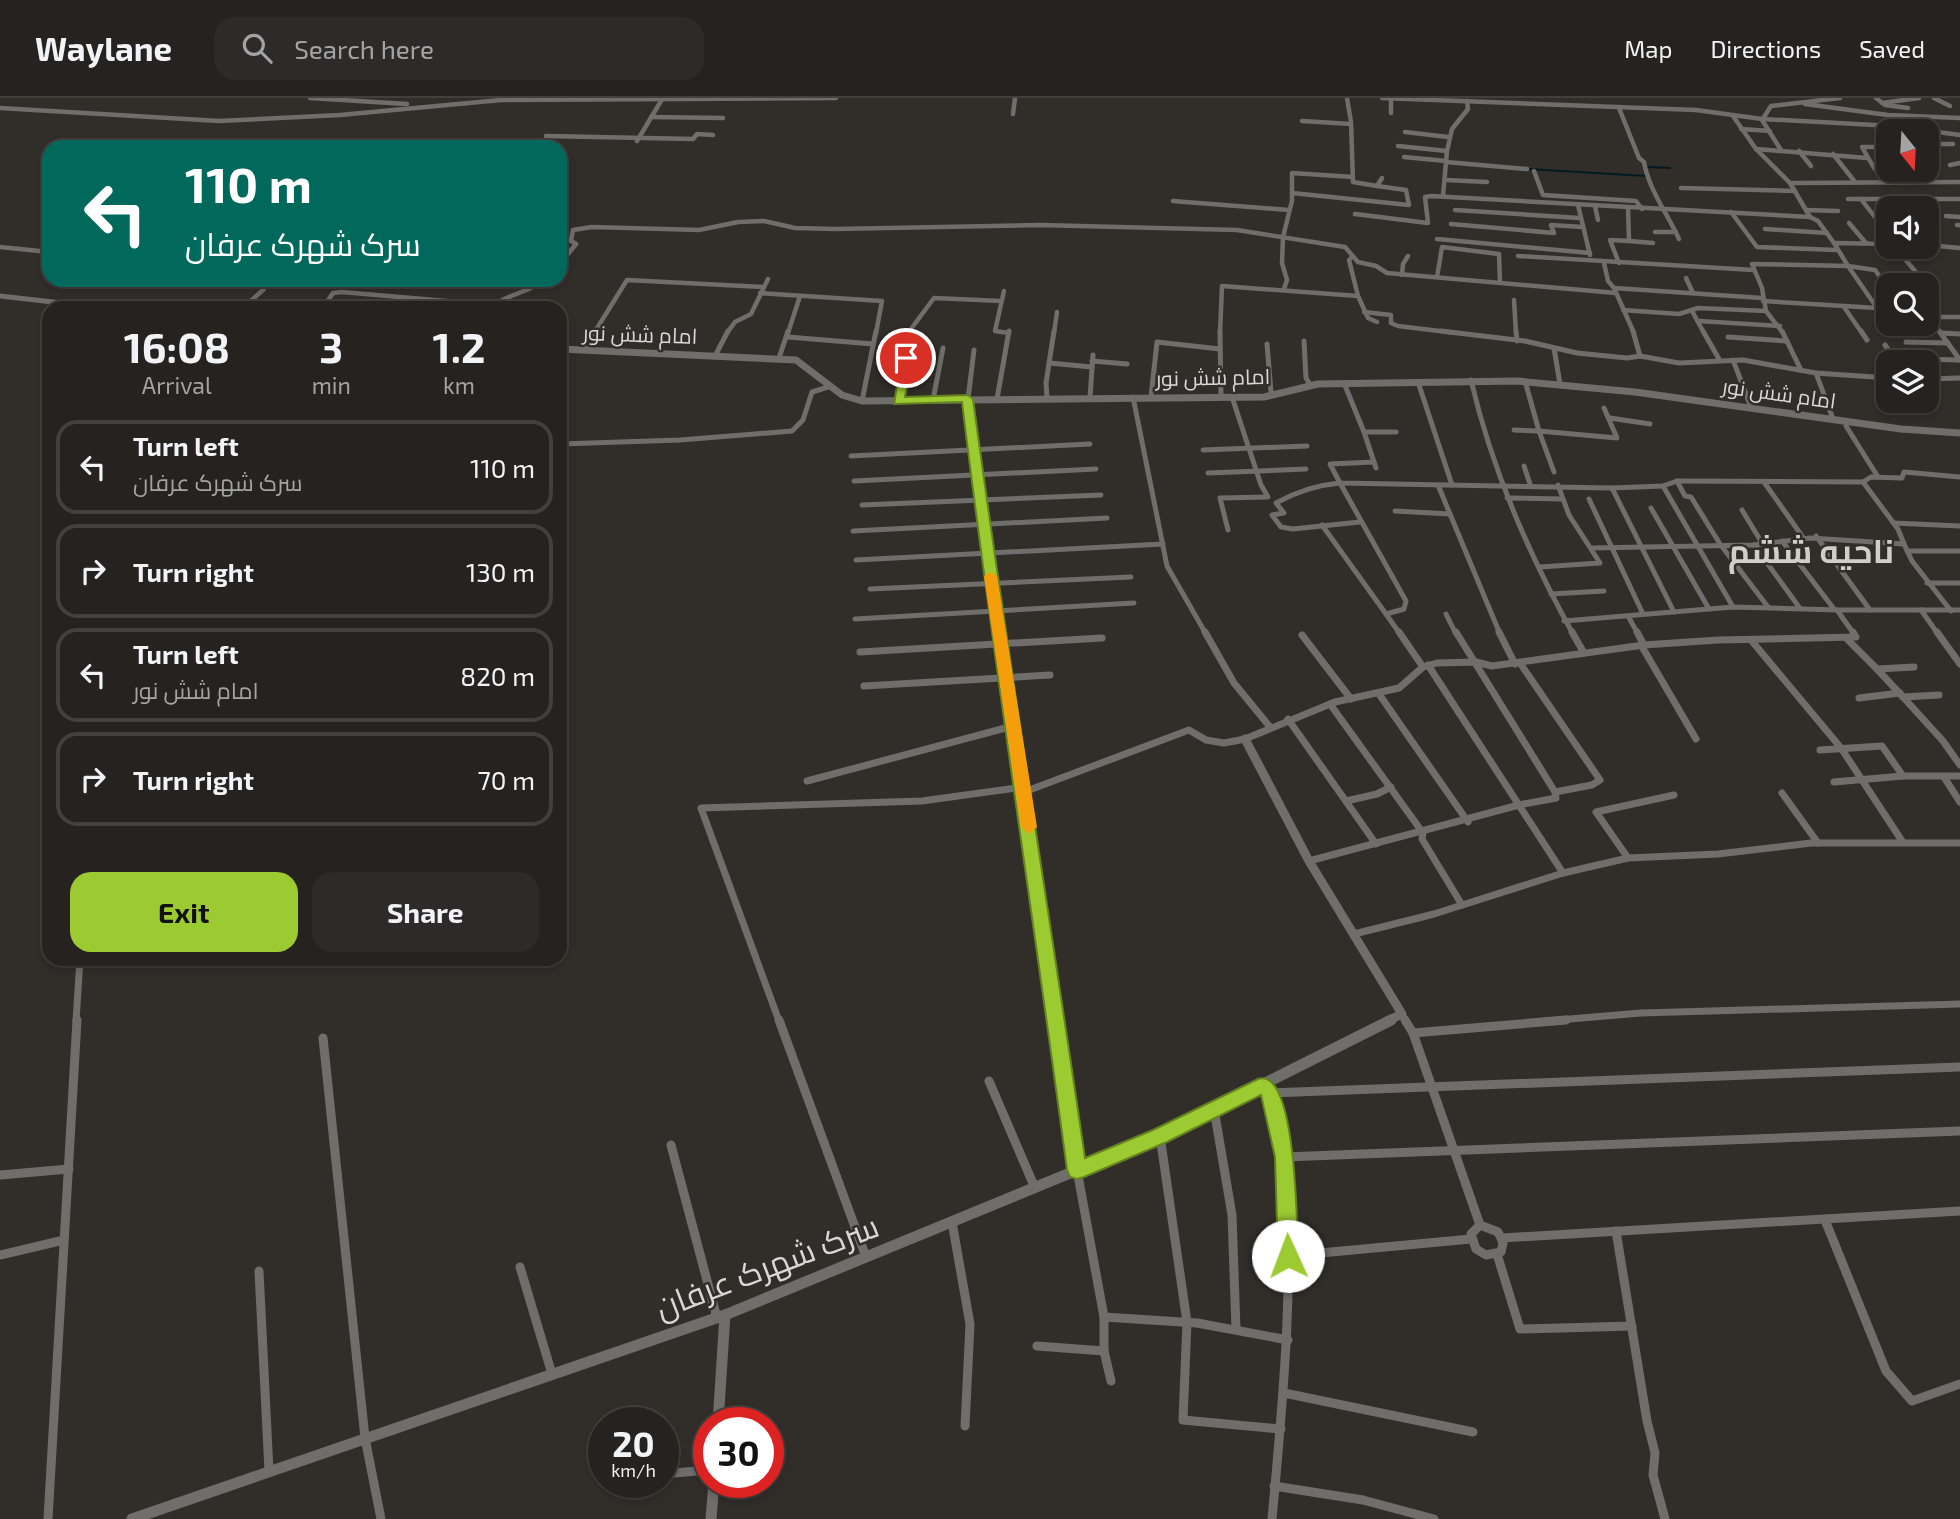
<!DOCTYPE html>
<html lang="en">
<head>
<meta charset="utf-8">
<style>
  body { margin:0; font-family:"Exo 2",Cairo,sans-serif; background:#2d2a29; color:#f1f3f6; height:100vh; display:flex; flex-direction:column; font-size:26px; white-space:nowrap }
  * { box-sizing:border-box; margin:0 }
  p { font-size:23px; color:#a3a4a5 }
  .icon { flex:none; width:38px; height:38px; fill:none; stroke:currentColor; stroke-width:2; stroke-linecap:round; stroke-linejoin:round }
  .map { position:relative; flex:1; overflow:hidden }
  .panel { position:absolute; left:42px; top:203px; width:525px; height:665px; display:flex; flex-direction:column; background:#252220; border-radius:21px; box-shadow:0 4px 10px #0003,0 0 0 2px #423f3e }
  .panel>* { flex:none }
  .guide { position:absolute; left:42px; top:42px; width:525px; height:147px; border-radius:21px; box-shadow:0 4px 10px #0003,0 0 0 2px #423f3e; background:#00695c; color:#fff; overflow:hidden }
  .needle { width:46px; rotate:162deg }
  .buttons { position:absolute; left:1876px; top:21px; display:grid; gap:14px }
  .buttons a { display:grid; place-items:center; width:63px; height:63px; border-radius:14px; background:#252220; box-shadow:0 4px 10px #0003,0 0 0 2px #423f3e; font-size:35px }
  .speed { position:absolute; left:588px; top:1309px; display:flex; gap:14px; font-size:35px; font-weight:700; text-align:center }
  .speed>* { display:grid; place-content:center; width:91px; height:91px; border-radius:50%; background:#252220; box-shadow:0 4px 10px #0003,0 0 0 2px #423f3e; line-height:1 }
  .speed small { font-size:18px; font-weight:400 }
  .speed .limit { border:10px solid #d22; background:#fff; color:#111 }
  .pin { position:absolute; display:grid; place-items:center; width:60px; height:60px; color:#fff; margin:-30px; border:4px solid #fff; border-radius:50%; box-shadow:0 2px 7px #0007 }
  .me { position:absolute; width:77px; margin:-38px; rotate:358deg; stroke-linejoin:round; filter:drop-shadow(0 0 5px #0008) }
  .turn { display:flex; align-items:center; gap:24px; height:147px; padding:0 28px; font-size:32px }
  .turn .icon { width:91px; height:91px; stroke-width:2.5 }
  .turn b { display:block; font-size:49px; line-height:60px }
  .eta { display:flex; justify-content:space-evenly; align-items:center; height:119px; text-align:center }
  .eta b { font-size:42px; font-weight:700; line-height:49px }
  .action { display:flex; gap:14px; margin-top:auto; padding:14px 28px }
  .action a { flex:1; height:80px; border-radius:21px; background:#9cca31; color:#111; font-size:28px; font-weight:700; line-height:80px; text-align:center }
  .action a+a { background:#2d2a29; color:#f1f3f6 }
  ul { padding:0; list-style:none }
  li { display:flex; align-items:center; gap:21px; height:94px; margin:0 14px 10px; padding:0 14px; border:4px solid #423f3e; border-radius:21px }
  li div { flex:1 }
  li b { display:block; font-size:26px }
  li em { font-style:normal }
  header { display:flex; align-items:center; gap:42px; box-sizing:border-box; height:98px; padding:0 35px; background:#252220; border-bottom:2px solid #423f3e }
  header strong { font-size:33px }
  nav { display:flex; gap:38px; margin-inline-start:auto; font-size:24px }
  .search { width:490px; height:63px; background:#2d2a29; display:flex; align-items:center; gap:18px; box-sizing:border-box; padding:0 24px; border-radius:21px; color:#a3a4a5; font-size:26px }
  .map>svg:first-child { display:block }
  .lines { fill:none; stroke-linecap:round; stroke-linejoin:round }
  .stream { stroke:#021b22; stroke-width:2 }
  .minor-far3 { stroke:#706e6c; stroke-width:4.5 }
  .minor-far2 { stroke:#706e6c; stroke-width:5 }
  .minor-far1 { stroke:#706e6c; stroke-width:7 }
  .minor { stroke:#706e6c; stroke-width:9 }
  .tertiary-far3 { stroke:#706e6c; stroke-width:5 }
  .tertiary-far2 { stroke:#706e6c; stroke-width:7 }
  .tertiary-far1 { stroke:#706e6c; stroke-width:9 }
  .tertiary { stroke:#706e6c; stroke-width:11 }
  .route { fill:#9cca31; stroke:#658320; stroke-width:2 }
  .slow { fill:#f59e0b }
  .labels { text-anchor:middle; stroke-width:5; stroke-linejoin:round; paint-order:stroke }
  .far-street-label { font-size:21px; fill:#dad8d5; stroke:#312e2a }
  .near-street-label { font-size:32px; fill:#dad8d5; stroke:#312e2a }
  .district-label { font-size:33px; font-weight:bold; fill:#d1cec7; stroke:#312e2a }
</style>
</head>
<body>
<header>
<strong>Waylane</strong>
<div class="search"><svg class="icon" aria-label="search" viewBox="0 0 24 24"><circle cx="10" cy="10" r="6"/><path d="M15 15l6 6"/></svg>Search here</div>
<nav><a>Map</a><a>Directions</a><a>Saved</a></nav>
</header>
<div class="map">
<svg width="1960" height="1421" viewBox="0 0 1960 1421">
  <rect width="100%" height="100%" fill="#312e2a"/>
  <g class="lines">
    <g class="stream">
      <polyline points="1647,69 1670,70"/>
      <polyline points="1528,71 1646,78"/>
    </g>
    <g class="minor-far3">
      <polyline points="310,0 407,6"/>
      <polyline points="1347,0 1351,24 1353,84 1377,88"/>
      <polyline points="1382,0 1696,12 1762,21 1893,28 1960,37"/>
      <polyline points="1876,0 1885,7 1908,10"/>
      <polyline points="1934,0 1950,8"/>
      <polyline points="1391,1 1391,15"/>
      <polyline points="1882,5 1919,0"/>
      <polyline points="1805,6 1888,17 1960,20"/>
      <polyline points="0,10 219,23 340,17 501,2 836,0"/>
      <path d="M1619,10L1639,60L1644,64C1649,92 1667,115 1679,141"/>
      <polyline points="1013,16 1015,0"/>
      <polyline points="1733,18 1756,51 1790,85 1810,119 1818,123 1834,145"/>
      <polyline points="651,19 723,20"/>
      <polyline points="1302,23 1351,26"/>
      <polyline points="1741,31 1770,33"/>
      <polyline points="1405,34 1448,39"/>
      <polyline points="546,38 693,41 697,36 713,37"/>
      <polyline points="637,43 661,3"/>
      <polyline points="1927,46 1953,46"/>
      <polyline points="1398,48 1447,53 1452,31 1468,11 1467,3"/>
      <polyline points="1888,49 1862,49 1874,70 1888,84"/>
      <polyline points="1756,51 1867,60"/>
      <polyline points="1781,52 1762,22 1771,8 1840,0"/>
      <polyline points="1447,53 1446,64 1527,71"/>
      <polyline points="1799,53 1811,68"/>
      <polyline points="1833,56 1855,84"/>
      <polyline points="1404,59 1446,63"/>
      <polyline points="1950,67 1960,65"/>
      <polyline points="1534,73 1543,97 1636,103 1642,111"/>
      <polyline points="1446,82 1487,84"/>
      <polyline points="1790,85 1960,84"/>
      <polyline points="1681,90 1795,93"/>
      <polyline points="1292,95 1409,107 1406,92 1377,88 1382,80"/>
      <polyline points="1443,98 1446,64"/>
      <polyline points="1848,101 1960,101"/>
      <polyline points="1861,101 1888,136"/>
      <polyline points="1173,103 1289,112"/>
      <polyline points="1578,107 1590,157"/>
      <polyline points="1595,108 1598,122"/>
      <polyline points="1455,112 1579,120"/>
      <polyline points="1806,112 1838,113"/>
      <polyline points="1731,114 1757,149 1836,152"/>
      <polyline points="1355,116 1428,125 1425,99 1431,98 1810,119"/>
      <polyline points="1946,118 1960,119"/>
      <polyline points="1849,125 1866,145"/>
      <polyline points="1451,126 1554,135 1551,127 1582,129"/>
      <polyline points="1957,127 1960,127"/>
      <polyline points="1765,131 1827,135"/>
      <polyline points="1655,134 1676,134"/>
      <polyline points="1437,141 1590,155"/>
      <polyline points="1629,143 1653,145"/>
      <polyline points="1927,147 1960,150"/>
      <polyline points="0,149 49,154"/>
      <polyline points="1895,149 1920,179"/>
      <polyline points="1518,158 1753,172"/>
      <polyline points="1352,159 1349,162 1358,198"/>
      <polyline points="1604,165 1608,183 1614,190"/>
      <polyline points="1619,165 1610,142 1629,143 1628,110"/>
      <polyline points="560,166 576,146 571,143 573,132 592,129 699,132 738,124 764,123 795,130 835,131 1040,127 1237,132 1345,149 1358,164 1376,168 1387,175 1616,195"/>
      <polyline points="1848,168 1875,172 1888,190"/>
      <polyline points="1402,177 1403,166 1408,158"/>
      <polyline points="1437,179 1442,149 1499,156 1500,185"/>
      <polyline points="1686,180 1693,195"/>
      <polyline points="234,182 263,188 264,191 243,210"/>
      <polyline points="1284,191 1287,182 1282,165 1283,139 1292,103 1292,75 1353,79"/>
      <polyline points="1004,193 995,233 1009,235"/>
      <polyline points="760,195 882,203 876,235"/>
      <polyline points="1514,202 1516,235"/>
      <polyline points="1763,203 1877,210 1848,168"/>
      <path d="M494,208C508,195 528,196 542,182"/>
      <polyline points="1844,209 1862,235"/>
      <polyline points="323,210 333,195 342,194 492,207"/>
      <polyline points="1623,212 1679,216 1698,210 1766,213"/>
      <polyline points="1692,213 1704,235"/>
      <polyline points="1364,214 1391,217 1391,225 1398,228 1456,235"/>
      <polyline points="1927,216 1941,235"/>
      <polyline points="1928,219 1960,219"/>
      <polyline points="1699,223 1780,228"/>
      <polyline points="594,235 627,182 763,189"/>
      <polyline points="727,235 735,224 751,216 768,181"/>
      <polyline points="788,235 800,198"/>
      <polyline points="908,235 934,200 1001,203"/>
      <polyline points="1054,235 1057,214"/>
      <polyline points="1220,235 1222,188 1358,198 1368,220 1377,224"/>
      <polyline points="1634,235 1614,190 1762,200"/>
      <polyline points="1783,235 1766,213 1762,190 1752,166 1848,168 1834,145 1888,146"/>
    </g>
    <g class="minor-far2">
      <polyline points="1220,233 1221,299"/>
      <polyline points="1441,233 1525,243 1577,255 1627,260 1640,258 1679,265 1743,262 1816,275 1888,280"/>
      <polyline points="1516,233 1517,243"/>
      <polyline points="1633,233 1640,258"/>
      <polyline points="1703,233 1719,261"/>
      <polyline points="1782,233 1801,272"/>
      <polyline points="1861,233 1867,242"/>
      <polyline points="1939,233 1960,262"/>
      <polyline points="1941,235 1960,236"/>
      <polyline points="788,239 873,246"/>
      <polyline points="1728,239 1787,243"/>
      <polyline points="1304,243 1306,280 1311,288"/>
      <polyline points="1906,244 1948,245"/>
      <polyline points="1267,246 1271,294 1274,297"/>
      <polyline points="1885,247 1897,264"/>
      <polyline points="1554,250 1560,286"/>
      <polyline points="583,252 595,233"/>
      <polyline points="715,258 728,233"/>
      <polyline points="779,260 788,233"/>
      <polyline points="1919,261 1960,262"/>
      <polyline points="1733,262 1751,309"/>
      <polyline points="1092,263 1127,266"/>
      <polyline points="1049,265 1092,269"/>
      <polyline points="1816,275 1833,321"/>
      <polyline points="1927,281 1960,280"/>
      <path d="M1471,282C1492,372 1528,455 1573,536"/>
      <polyline points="1418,284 1452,387"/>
      <polyline points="1344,285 1364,334 1396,334"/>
      <polyline points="1047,299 1046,285 1054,233"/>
      <polyline points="1090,299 1093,257"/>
      <polyline points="1133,299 1167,468 1206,536"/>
      <polyline points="1151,299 1157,244 1220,251"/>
      <polyline points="968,301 974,252"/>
      <polyline points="997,301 1009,233"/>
      <polyline points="933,302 943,250"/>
      <polyline points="862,303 876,233"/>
      <polyline points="899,303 909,233"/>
      <polyline points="1610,320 1650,326"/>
      <polyline points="1847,323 1846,328 1878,379"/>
      <polyline points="1514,332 1539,333 1525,283"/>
      <polyline points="1364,334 1376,370"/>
      <polyline points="560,346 680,342 792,333 803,322 812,294 828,289"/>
      <polyline points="1203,352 1307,348"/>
      <polyline points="851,358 1090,346"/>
      <polyline points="1374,364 1330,366 1340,385 1612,390 1663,388 1677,383 1685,398 1691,399 1720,446 1768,509"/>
      <polyline points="1524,368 1530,386"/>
      <polyline points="1554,374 1539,333 1617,340 1604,310"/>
      <polyline points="1208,375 1306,371"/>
      <polyline points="854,383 1096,371"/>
      <polyline points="1677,383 1863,384 1871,379 1902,380 1904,374 1960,379"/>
      <polyline points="1764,384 1802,438"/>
      <polyline points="1863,384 1898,431 1904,446"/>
      <polyline points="1663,388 1733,509"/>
      <polyline points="1612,390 1674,514"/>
      <polyline points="1507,400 1563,401"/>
      <polyline points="1589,401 1643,516"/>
      <polyline points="862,407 1101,397"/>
      <polyline points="1651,410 1709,511"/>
      <polyline points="1742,412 1762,445"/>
      <polyline points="1395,413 1450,416 1438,387"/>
      <polyline points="1450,416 1500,536"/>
      <path d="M1360,424L1293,431L1281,429L1272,417L1284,415L1276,405C1296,394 1317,387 1340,385L1406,503L1404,511L1386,516L1400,536"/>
      <polyline points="1893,425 1960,428"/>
      <polyline points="1322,427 1386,516"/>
      <polyline points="1228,432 1220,400 1268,399 1261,387 1232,299"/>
      <polyline points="853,433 1107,420"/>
      <polyline points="1816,438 1870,512"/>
      <polyline points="1782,443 1834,511"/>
      <polyline points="1754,447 1799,509"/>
      <polyline points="1591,450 1754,447 1810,440 1904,446 1912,463 1951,513"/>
      <polyline points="1907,453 1960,453"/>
      <polyline points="856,462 1163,446"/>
      <polyline points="1540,469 1600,465 1569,417 1558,387"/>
      <polyline points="1927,485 1960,485"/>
      <polyline points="870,491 1131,479"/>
      <polyline points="1551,496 1604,493"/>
      <polyline points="1921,512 1938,536"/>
      <polyline points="1446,516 1456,536"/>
      <polyline points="1628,518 1638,536"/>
      <polyline points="855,521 1134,505"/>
      <polyline points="1564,523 1733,509 1837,512"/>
      <polyline points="1854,536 1837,512 1960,512"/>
    </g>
    <g class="minor-far1">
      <polyline points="1205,534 1234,585 1270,629"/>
      <polyline points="1399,534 1423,569"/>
      <polyline points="1456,534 1555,694"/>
      <polyline points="1499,534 1515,566"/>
      <polyline points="1572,534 1584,555"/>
      <polyline points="1637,534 1644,547"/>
      <polyline points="1937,534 1960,566"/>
      <polyline points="1302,537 1351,601"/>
      <polyline points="1846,540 1877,571 1914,569"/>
      <polyline points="1751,542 1841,650 1902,743"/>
      <polyline points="1641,547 1696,641"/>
      <polyline points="860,554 1102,540"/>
      <polyline points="1428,567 1563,775"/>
      <polyline points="1877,571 1903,599 1939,597"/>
      <polyline points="864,588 1050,577"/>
      <polyline points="1379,596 1468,724"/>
      <polyline points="1903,599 1943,643 1960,667"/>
      <polyline points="1859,600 1900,595"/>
      <polyline points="1330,606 1423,735 1422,741 1462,807"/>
      <polyline points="1288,621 1376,746"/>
      <polyline points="1820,652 1882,648 1903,678"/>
      <polyline points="1944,679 1960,704"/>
      <polyline points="807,683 1013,628"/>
      <polyline points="1834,684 1903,678 1960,678"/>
      <polyline points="1024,694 1189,632 1206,642 1224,645 1245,641 1335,604 1399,590 1423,569 1437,565 1476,564 1492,568 1644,547 1718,542 1856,539 1853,534"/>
      <polyline points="1782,695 1818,745"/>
      <polyline points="1346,703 1377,696 1391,689"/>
      <polyline points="1628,760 1596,714 1674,697"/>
      <polyline points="1309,763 1519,707 1556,700 1555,694 1592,687 1600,682 1520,565"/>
      <polyline points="1354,836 1434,816 1563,775 1628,760 1718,756 1811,745 1960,745"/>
      <polyline points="1402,916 1406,923"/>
      <polyline points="76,923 80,861"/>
      <polyline points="779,923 701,710 922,703 1023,689"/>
      <polyline points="1546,923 1641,915 1960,906"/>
    </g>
    <g class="minor">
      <polyline points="779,922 866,1159"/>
      <polyline points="1405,922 1413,935 1480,1127"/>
      <polyline points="1413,935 1566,922"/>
      <polyline points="323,940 365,1340 381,1421"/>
      <polyline points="989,983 1035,1090"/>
      <path d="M1269,993C1274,1015 1282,1039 1284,1061C1295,1182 1283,1301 1272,1421"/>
      <polyline points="1270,995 1960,969"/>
      <polyline points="1214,1011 1232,1117 1236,1231"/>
      <polyline points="1160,1038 1187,1224 1183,1322 1281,1331"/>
      <polyline points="671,1047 717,1220"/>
      <polyline points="1284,1059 1960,1033"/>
      <polyline points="1077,1072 1104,1219 1104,1253 1111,1283"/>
      <polyline points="0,1077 69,1071"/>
      <polyline points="1825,1122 1886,1273 1912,1303 1960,1286"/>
      <polyline points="952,1124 970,1226 965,1328"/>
      <polygon points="1480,1127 1498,1134 1503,1145 1501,1154 1486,1157 1476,1151 1471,1136"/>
      <polyline points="1616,1133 1647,1323 1655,1355 1653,1377 1665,1421"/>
      <polyline points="1502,1140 1960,1113"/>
      <polyline points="1497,1156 1520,1231 1632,1228"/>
      <polyline points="0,1157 64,1142"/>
      <polyline points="1288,1158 1471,1141"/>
      <polyline points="520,1169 552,1276"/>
      <polyline points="259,1173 269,1373"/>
      <polyline points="1104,1219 1197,1225 1288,1242"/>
      <polyline points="1037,1248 1104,1253"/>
      <polyline points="1284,1295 1473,1334"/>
      <polyline points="663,1376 709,1372"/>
      <polyline points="1274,1388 1363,1402 1434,1421"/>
      <polyline points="48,1421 77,922"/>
    </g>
    <polyline class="tertiary-far3" points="0,198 106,210"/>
    <g class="tertiary-far2">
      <polyline points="560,251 796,262 842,297 862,303 1264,299 1318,286 1517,283 1635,294 1901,331 1960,335"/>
      <polyline points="968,301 998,536"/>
    </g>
    <g class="tertiary-far1">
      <polyline points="998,534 1056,923"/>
      <polyline points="1245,641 1309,763 1402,916 1387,923"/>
    </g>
    <g class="tertiary">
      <polyline points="1056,922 1077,1072"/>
      <polyline points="718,1325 725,1217"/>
      <polyline points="132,1421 725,1217 1160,1038 1391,922"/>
      <polyline points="711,1421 714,1384"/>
    </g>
  </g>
  <path class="route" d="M902,257L912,260L905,299L968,297L973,301C1007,554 1048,807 1085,1060L1153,1032L1258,981C1297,967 1297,1133 1298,1158L1295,1165L1288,1168L1281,1165L1278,1158L1275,1059L1261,997L1167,1044L1084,1079L1077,1081L1070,1079L1067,1072C1033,816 993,561 962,304L894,306Z"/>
  <polygon class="slow" points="990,474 997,478 1037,729 1029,736 1021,729 984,478"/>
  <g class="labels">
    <g class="far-street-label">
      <text transform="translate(640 237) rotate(2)" y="7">امام شش نور</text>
      <text transform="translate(1213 280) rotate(-1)" y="7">امام شش نور</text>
      <text transform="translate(1779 296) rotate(8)" y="7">امام شش نور</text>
    </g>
    <g class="near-street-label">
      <text transform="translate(767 1169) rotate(-21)" y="11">سرک شهرک عرفان</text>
    </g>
    <g class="district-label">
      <text x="1811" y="465">ناحیه ششم</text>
    </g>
  </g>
</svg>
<div class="buttons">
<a><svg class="needle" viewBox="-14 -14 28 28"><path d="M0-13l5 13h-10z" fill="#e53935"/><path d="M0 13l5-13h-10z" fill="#a3a4a5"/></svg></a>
<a><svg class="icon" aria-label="sound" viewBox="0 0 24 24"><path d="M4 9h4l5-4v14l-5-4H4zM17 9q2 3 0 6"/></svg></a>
<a><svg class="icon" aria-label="search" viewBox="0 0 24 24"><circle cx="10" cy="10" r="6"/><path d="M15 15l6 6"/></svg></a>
<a><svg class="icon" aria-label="layers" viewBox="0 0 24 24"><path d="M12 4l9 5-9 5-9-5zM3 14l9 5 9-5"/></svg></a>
</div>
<div class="speed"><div>20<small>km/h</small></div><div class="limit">30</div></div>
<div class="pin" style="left:906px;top:260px;background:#d93025"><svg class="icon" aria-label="arrive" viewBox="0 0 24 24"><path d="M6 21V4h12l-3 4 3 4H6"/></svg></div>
<svg class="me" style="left:1288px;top:1158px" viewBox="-20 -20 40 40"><circle r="19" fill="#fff"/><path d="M0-13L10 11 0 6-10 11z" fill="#9cca31"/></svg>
<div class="guide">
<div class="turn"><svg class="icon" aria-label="left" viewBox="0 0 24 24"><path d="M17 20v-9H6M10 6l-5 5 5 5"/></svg><div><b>110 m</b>سرک شهرک عرفان</div></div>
</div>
<section class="panel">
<div class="eta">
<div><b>16:08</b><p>Arrival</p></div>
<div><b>3</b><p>min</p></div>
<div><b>1.2</b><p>km</p></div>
</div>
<ul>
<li><svg class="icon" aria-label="left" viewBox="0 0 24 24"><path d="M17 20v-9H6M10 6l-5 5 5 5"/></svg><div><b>Turn left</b><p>سرک شهرک عرفان</p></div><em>110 m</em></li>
<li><svg class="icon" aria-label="right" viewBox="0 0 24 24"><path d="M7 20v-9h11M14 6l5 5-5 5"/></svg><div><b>Turn right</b></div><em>130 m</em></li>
<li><svg class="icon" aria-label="left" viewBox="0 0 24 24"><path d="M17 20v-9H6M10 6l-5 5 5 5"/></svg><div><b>Turn left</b><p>امام شش نور</p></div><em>820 m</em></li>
<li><svg class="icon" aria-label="right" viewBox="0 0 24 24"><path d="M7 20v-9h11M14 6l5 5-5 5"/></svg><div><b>Turn right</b></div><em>70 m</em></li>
</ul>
<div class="action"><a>Exit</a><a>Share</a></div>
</section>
</div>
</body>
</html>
